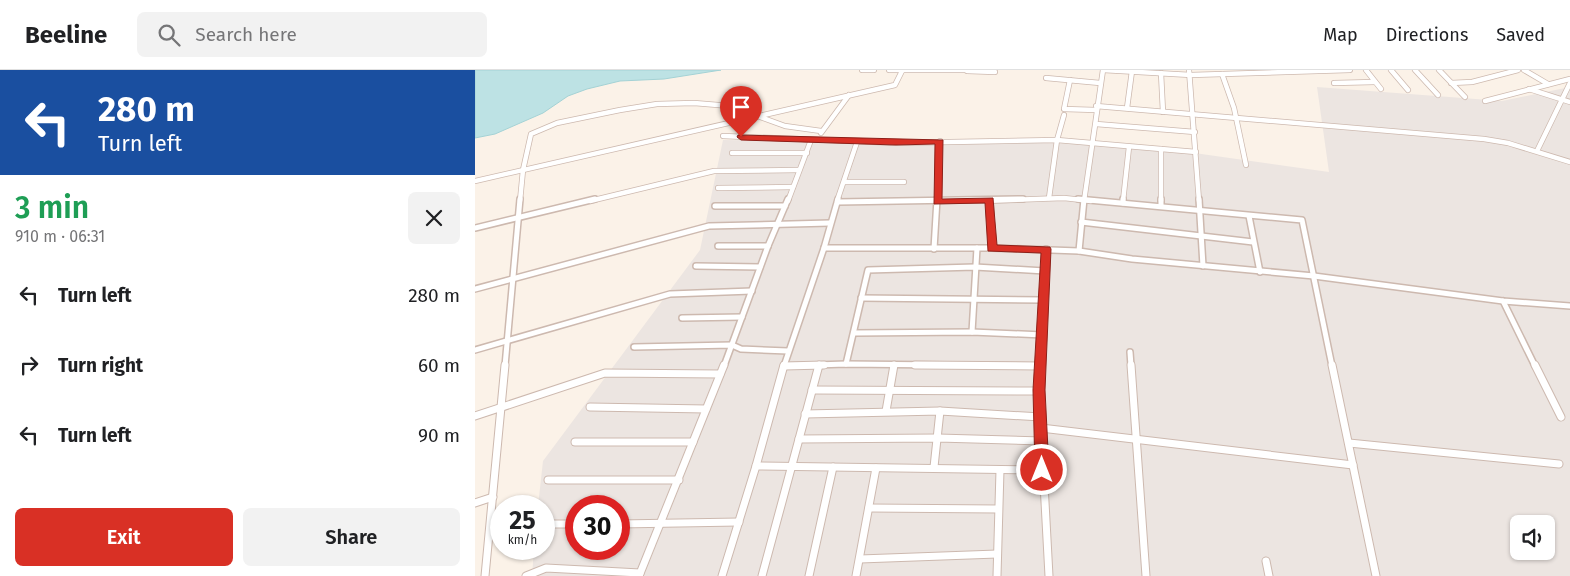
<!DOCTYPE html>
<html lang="en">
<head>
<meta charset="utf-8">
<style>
  body { margin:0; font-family:"Fira Sans",sans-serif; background:#f2f2f2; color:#202124; height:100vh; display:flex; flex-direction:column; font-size:19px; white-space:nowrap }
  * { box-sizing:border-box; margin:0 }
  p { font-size:16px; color:#757577 }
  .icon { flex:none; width:28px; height:28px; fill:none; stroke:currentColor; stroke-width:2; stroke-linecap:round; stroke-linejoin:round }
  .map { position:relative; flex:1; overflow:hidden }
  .drawer { display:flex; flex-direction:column; background:#fff; width:475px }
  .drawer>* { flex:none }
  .guide { background:#1a4fa0; color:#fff; overflow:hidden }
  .controls { position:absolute; left:1035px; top:445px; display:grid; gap:10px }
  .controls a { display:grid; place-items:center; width:45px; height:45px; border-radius:8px; background:#fff; box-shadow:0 1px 4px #0004; font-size:25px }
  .speed { position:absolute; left:15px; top:425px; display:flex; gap:10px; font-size:25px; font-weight:700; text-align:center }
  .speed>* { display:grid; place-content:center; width:65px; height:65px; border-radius:50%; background:#fff; box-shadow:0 1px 4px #0004; line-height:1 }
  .speed small { font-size:12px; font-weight:400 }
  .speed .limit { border:8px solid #d22; background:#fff; color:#111 }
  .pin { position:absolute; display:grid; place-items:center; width:42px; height:42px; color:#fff; margin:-51px -21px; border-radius:50% 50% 50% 0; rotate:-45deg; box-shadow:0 0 5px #0007 }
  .pin .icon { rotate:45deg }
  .me { position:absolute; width:55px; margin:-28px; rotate:0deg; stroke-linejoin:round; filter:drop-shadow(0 0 4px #0008) }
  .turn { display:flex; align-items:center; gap:18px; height:105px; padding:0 15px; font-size:22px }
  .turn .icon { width:65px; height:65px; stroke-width:2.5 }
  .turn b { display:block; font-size:35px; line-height:42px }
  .round { display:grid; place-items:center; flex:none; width:52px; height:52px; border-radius:8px; background:#f2f2f2 }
  .summary { display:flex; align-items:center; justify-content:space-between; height:85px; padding:0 15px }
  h1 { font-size:30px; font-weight:600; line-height:38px; color:#1e9e55 }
  .action { display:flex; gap:10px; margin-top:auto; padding:10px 15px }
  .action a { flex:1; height:58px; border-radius:8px; background:#d93025; color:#fff; font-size:20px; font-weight:600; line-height:58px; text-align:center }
  .action a+a { background:#f2f2f2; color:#202124 }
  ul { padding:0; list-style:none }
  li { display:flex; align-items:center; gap:15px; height:70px; padding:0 15px }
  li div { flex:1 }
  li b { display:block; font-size:19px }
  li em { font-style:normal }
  header { display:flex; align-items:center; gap:30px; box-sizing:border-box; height:70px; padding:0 25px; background:#fff; border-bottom:1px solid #e0e0e0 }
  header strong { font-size:24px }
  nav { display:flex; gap:28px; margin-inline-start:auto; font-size:18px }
  .search { width:350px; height:45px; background:#f2f2f2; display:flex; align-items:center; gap:12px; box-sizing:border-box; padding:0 18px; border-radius:8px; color:#757577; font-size:19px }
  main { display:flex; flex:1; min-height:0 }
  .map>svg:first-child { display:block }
  .industrial { fill:#ece5e1; fill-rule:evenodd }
  .water { fill:#bde2e4; stroke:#a4d2d5 }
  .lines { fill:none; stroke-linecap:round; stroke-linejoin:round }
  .street-far2-casing { stroke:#cdb9af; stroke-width:6 }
  .street-far1-casing { stroke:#cdb9af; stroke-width:8 }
  .street-casing { stroke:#cdb9af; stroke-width:9 }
  .street-far2 { stroke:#fff; stroke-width:4.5 }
  .street-far1 { stroke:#fff; stroke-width:5 }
  .street { stroke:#fff; stroke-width:7 }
  .route { fill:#d93025; stroke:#8d1f18 }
</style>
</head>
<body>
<header>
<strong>Beeline</strong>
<div class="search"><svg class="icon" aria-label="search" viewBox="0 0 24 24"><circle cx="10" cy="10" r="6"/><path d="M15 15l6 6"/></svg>Search here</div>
<nav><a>Map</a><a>Directions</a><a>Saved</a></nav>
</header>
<main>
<section class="drawer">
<div class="guide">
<div class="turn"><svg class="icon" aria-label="left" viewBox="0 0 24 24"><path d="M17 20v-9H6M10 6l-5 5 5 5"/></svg><div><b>280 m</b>Turn left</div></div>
</div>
<div class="summary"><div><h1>3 min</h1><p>910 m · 06:31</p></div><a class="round"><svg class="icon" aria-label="close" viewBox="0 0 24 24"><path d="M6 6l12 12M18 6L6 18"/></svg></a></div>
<ul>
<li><svg class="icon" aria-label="left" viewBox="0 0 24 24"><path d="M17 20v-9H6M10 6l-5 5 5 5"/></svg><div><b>Turn left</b></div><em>280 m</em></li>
<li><svg class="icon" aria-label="right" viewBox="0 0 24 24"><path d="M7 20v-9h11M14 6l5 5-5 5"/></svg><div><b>Turn right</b></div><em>60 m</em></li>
<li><svg class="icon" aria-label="left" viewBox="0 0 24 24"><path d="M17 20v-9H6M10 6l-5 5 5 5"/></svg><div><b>Turn left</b></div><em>90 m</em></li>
</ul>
<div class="action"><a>Exit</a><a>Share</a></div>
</section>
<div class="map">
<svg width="1095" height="506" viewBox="0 0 1095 506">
  <rect width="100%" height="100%" fill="#fbf2e8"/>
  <path class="industrial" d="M842,17L1027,31L1095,17V506H57L59,479H69V436H63L68,391L225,180L248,70L656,74L854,102ZM101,436H144V479H101ZM1044,454H1071V481H1044Z"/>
  <polygon class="water" points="0,0 246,0 189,9 145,11 112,19 93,26 68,43 20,64 0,68"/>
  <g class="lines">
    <g class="street-far2-casing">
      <g id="street-far2">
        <polyline points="387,0 399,0"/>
        <polyline points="414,0 493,0"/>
        <polyline points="628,0 716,5 875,0"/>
        <polyline points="714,0 724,131"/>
        <polyline points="891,0 906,19"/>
        <polyline points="916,0 933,20"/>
        <polyline points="940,0 963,25"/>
        <polyline points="964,0 990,27"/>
        <polyline points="1049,0 1073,14"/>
        <polyline points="492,1 520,2"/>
        <polyline points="686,3 688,42"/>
        <polyline points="747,4 759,38 771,95"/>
        <polyline points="571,8 625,13"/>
        <polyline points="595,10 589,39 621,40"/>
        <polyline points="859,13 900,12"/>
        <polyline points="976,13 997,12 1043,0"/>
        <polyline points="1054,19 1095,32"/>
        <polyline points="1010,31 1095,9"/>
        <polyline points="621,36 1009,69 1033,73 1095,92"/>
        <polyline points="652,38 657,1"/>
        <polyline points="621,54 720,62"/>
        <polyline points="346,63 374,25"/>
        <polyline points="248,66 421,73 582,70 721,82"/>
        <polyline points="686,79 686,131"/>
        <polyline points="1062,81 1095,13"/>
        <polyline points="257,83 332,83"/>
        <polyline points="0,111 420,15 427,1"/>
        <polyline points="370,112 429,112"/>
        <polyline points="243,118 318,117"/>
        <polyline points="574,128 582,70 589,45"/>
        <polyline points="45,131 48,100 56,64 82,53 145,40 182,34 219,33 255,36 310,56 346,61"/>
        <polyline points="115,131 239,101 324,100"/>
        <polyline points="313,131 336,70"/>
        <polyline points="362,131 382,72"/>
        <polyline points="462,131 465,71"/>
        <polyline points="509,131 589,128 616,131"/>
        <polyline points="609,131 628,0"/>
        <polyline points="648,131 654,77"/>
      </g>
    </g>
    <g class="street-far1-casing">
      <g id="street-far1">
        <polyline points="603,129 827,150 857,296"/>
        <polyline points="686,129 686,136"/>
        <polyline points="724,129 728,196"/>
        <polyline points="515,130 517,178"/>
        <polyline points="363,132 548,129"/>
        <polyline points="648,133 648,129"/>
        <polyline points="240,136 310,136"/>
        <polyline points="774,146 785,202"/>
        <polyline points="606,152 778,172"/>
        <polyline points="0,158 120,129"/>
        <polyline points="243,176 293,176"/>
        <polyline points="349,178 517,178 604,181 657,189 839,206 1028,231 1095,236"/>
        <polyline points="459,179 462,129"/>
        <polyline points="604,181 609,129"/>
        <polyline points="221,196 285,197"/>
        <polyline points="0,219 234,156 355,153"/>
        <polyline points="386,228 568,230"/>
        <polyline points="1028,231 1060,296"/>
        <polyline points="207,248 267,247"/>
        <polyline points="497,262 502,178"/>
        <polyline points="379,263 497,262 568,265"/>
        <polyline points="159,277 257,275 266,279 313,281"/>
        <polyline points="0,280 195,224 277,221"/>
        <polyline points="655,282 656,296"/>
        <polyline points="371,294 393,200 500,197 570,201"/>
        <polyline points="30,296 45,129"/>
        <polyline points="249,296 293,176 313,129"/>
        <polyline points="309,296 349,178 363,129"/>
        <polyline points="310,296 371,294 562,296"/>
        <polyline points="565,296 571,179"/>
      </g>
    </g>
    <g class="street-casing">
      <g id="street">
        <polyline points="440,295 565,296"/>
        <polyline points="565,295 564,321 574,506"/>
        <polyline points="656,295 671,506"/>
        <polyline points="857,295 901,506"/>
        <polyline points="1060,295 1086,347"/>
        <polyline points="309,296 349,295"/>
        <polyline points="337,320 564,321"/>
        <polyline points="115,337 231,339"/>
        <polyline points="411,341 419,295"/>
        <polyline points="330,344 465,341 566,347"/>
        <polyline points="0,346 130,303 245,304"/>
        <polyline points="566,358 878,395"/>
        <polyline points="324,369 463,368 567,371"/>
        <polyline points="100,372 218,372"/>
        <polyline points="874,373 1084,394"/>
        <polyline points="281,396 567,400"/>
        <polyline points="459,397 465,341"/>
        <polyline points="73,410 204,410"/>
        <polyline points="0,433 18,427"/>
        <polyline points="394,438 523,439"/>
        <polyline points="72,454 101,454"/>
        <polyline points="144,454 264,452"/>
        <polyline points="385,489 522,484"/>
        <polyline points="791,491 794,506"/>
        <polyline points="10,506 30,295"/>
        <polyline points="51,506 71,498 165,503"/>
        <polyline points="164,506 249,295"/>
        <polyline points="247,506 281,396 309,295"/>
        <polyline points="287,506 344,295"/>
        <polyline points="334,506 358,397"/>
        <polyline points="381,506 401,398"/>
        <polyline points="522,506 525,400"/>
      </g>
    </g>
    <use href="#street-far2" class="street-far2"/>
    <use href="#street-far1" class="street-far1"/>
    <use href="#street" class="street"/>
  </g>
  <polygon class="route" points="263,65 468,70 467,129 518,128 522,175 575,177 576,179 570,320 574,400 572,404 567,406 562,404 560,400 558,320 566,183 513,181 510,133 459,134 460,74 421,75 266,70 262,67"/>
</svg>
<div class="controls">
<a><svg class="icon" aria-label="sound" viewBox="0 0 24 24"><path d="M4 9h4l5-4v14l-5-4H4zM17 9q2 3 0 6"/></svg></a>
</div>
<div class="speed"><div>25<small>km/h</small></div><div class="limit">30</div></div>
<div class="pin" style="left:266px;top:67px;background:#d93025"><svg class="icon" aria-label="arrive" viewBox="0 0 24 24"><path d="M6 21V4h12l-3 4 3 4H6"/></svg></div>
<svg class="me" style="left:567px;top:400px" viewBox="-20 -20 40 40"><circle r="17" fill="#d93025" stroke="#fff" stroke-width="3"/><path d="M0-11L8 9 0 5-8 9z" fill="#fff"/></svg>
</div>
</main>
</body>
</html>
